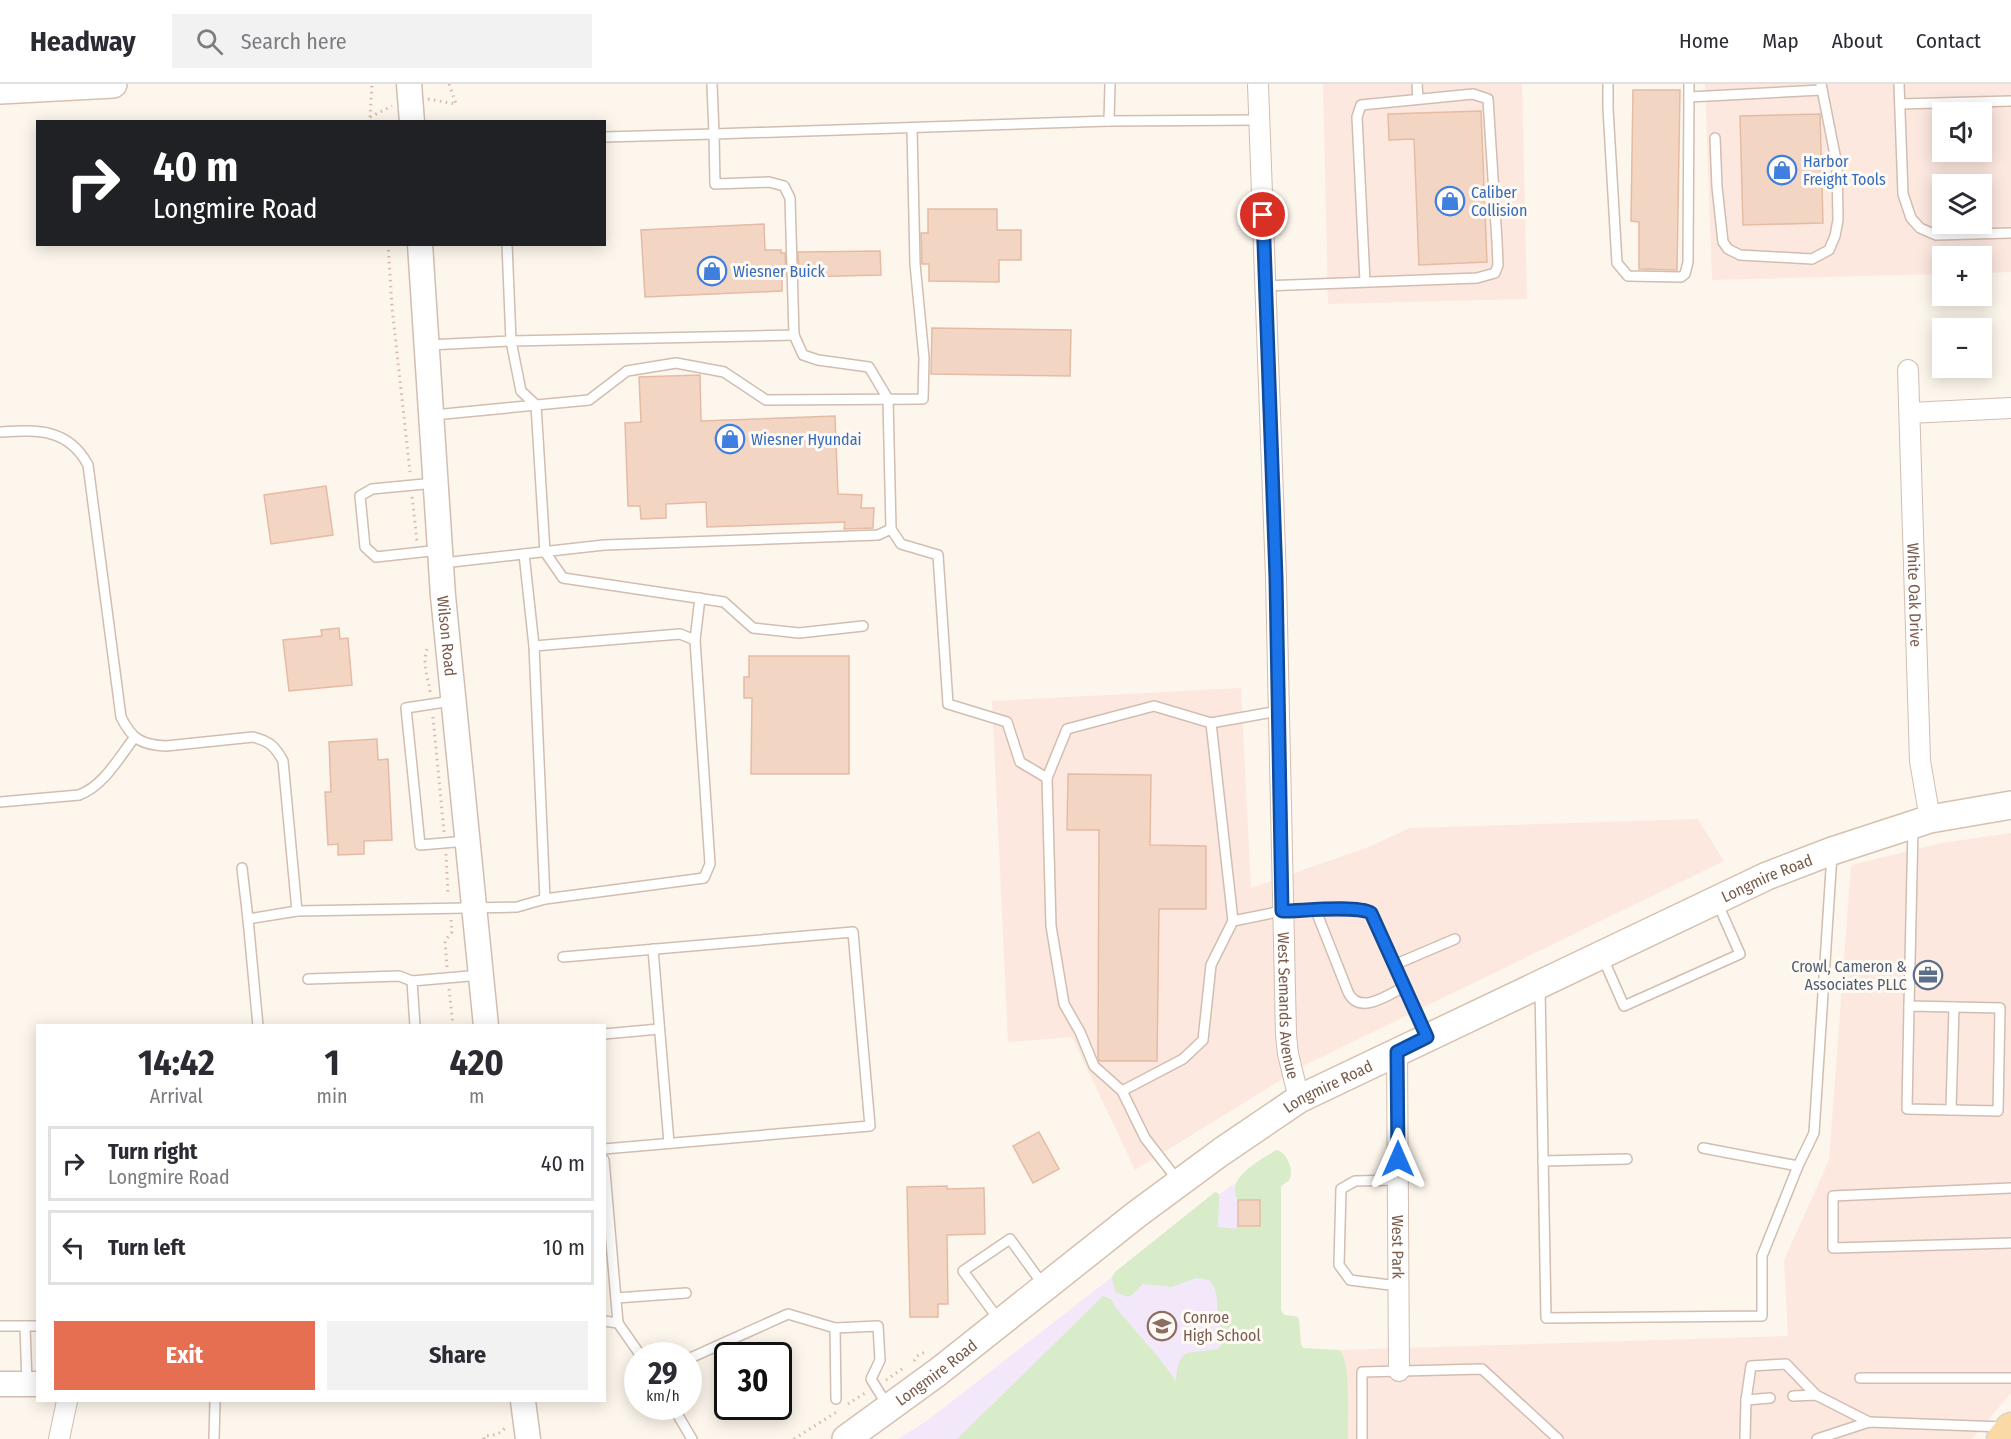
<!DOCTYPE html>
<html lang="en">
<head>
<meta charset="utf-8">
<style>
  body { margin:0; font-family:"Fira Sans Condensed",sans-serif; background:#f2f2f3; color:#2b2b33; height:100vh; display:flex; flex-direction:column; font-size:22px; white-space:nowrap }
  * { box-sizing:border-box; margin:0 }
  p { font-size:20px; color:#7c7c81 }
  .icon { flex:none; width:33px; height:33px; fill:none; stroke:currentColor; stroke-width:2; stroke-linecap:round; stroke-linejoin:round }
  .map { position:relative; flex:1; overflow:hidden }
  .sheet { position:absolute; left:36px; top:940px; width:570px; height:378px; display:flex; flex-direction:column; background:#fff; border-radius:0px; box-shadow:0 3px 15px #0003 }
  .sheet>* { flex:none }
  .guide { position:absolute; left:36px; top:36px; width:570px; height:126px; border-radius:0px; box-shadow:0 3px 15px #0003; background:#202124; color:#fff; overflow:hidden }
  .controls { position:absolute; left:1932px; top:18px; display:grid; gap:12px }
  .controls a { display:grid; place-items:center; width:60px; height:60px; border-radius:0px; background:#fff; box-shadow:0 3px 15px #0003; font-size:30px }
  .speed { position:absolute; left:624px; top:1258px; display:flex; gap:12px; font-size:30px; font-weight:700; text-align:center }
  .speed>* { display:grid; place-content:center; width:78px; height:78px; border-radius:50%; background:#fff; box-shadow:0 3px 15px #0003; line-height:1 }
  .speed small { font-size:15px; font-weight:400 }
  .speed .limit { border:3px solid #111; border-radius:9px; background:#fff; color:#111 }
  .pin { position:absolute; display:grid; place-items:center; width:51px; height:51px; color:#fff; margin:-26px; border:3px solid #fff; border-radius:50%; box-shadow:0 2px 6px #0007 }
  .me { position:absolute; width:66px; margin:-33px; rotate:0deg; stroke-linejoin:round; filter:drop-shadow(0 0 4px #0008) }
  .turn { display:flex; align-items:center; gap:21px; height:126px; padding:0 18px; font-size:27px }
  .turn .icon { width:78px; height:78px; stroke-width:2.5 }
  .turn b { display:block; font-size:42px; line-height:51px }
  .eta { display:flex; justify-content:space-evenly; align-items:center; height:102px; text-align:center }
  .eta b { font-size:36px; font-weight:700; line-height:42px }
  .cta { display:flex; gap:12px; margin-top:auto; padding:12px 18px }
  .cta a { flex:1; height:69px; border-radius:0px; background:#e76f51; color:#fff; font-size:24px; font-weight:700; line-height:69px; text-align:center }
  .cta a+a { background:#f2f2f3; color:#2b2b33 }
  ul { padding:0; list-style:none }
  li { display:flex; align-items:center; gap:18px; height:75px; margin:0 12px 9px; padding:0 6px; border:3px solid #e1e1e2; border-radius:0px }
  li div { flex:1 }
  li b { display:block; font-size:22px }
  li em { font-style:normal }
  header { display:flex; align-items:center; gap:36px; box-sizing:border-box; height:84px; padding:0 30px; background:#fff; border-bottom:2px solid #e1e1e2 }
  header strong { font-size:28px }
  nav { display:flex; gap:33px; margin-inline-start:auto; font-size:21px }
  .search { width:420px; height:54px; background:#f2f2f3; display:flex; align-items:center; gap:15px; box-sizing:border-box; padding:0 21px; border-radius:0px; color:#7c7c81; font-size:22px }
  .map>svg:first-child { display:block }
  .commercial { fill:#fde8e0; fill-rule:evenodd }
  .education { fill:#f3e8fa }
  .green { fill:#d8ecc9 }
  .building { fill:#f3d5c3; stroke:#e6bba3; stroke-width:1.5 }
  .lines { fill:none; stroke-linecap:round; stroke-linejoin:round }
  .service-casing { stroke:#d1beb0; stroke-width:12 }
  .minor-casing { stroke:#d1beb0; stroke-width:22 }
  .tertiary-casing { stroke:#d1beb0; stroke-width:27 }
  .secondary-casing { stroke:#d6c0b0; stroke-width:30 }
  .primary-casing { stroke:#dad1cd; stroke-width:33 }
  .path { stroke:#d9b8a5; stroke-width:3; stroke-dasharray:1.5 4.5; stroke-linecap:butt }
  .service { stroke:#fff; stroke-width:9 }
  .minor { stroke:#fff; stroke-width:20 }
  .tertiary { stroke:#fff; stroke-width:24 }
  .secondary { stroke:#fff; stroke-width:27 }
  .primary { stroke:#fbd9a5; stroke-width:30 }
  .route-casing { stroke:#114b97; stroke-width:15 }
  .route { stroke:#1a73e8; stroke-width:10 }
  .labels { text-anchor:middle; stroke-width:6; stroke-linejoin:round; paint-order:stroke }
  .shop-label { font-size:16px; fill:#366cbe; stroke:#fffaf3; text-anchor:start }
  .street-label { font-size:16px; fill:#7a5c4d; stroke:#fffaf3 }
  .service-label { font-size:16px; fill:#4e5e75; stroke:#fffaf3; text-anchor:end }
  .education-label { font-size:16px; fill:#785e54; stroke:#fffaf3; text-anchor:start }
</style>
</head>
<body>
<header>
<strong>Headway</strong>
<div class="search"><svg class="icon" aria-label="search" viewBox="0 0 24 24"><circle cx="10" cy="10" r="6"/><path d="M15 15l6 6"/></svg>Search here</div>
<nav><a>Home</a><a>Map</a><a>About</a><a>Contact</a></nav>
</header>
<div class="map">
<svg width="2011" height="1355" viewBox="0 0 2011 1355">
  <rect width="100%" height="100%" fill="#fdf6ec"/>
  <g class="commercial">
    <polygon points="1323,0 1522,0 1527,215 1328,220"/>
    <path d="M1705,0H2011V188L1982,189V172H1942V190L1712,196ZM1942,28H1982V68H1942ZM1942,100H1982V140H1942Z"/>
    <polygon points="1241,604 1251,804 1366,764 1410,744 1698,735 1724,777 1305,981 1135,1086 1072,953 1008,958 992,617"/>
    <polygon points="2011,749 2011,1309 1972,1355 1334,1355 1339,1266 1788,1252 1784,1176 1829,1076 1851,781 1942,759"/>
  </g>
  <polygon class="education" points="1275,1072 1276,1355 898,1355 928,1336 1215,1113"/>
  <path class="green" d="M1276,1066C1287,1067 1295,1088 1289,1096C1287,1099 1283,1100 1281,1102V1226L1284,1231L1296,1232L1299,1235L1301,1260L1303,1264L1339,1266C1352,1277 1347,1336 1348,1355H957L1103,1212L1111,1215L1116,1224L1159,1274L1176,1297C1177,1287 1177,1275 1187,1269L1218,1265C1221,1261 1224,1257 1224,1252C1224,1247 1220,1243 1219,1238C1216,1224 1220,1207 1209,1196L1196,1194L1172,1203L1143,1200L1133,1210L1128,1213L1115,1208L1112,1193L1115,1188L1215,1108L1218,1109L1219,1112L1218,1143L1235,1145L1238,1142H1259V1116H1238C1224,1094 1261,1076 1276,1066Z"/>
  <g class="building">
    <polygon points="1633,6 1680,6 1677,186 1639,185 1639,138 1631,137"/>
    <polygon points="1481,27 1487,178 1419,181 1414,55 1389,56 1388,30"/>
    <polygon points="1820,30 1823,139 1743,141 1740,32"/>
    <polygon points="928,125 997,125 997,146 1021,146 1021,176 999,176 999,198 929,197 929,180 922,180 921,149 928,149"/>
    <polygon points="764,140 765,166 781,166 781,169 785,169 786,193 782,193 782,207 645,213 641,146"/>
    <polygon points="880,167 881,191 799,193 798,168"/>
    <polygon points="932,244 1071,246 1070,292 931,290"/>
    <polygon points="700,291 701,337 835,332 838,410 862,411 861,424 874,424 873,444 844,445 845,438 707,443 706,418 666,420 666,434 641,435 640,422 628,422 625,339 641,338 639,293"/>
    <polygon points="326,402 333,451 271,460 264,411"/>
    <polygon points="339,544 340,555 348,554 352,601 289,607 283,556 322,552 321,546"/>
    <polygon points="749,572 849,572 849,690 751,690 752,614 744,614 744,593 749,593"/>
    <polygon points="377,655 378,676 388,675 392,756 364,757 364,770 338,771 338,760 328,761 325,708 331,708 329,658"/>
    <polygon points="1068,690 1151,691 1150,761 1206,762 1206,825 1159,825 1157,977 1099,977 1098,973 1099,746 1067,746"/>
    <polygon points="1039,1048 1059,1085 1033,1099 1013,1062"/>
    <polygon points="947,1102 947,1105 984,1104 985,1150 947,1151 948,1220 938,1220 938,1233 910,1233 907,1103"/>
    <rect x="1238" y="1116" width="22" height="26"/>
  </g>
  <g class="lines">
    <g class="service-casing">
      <g id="service">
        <polyline points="1417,0 1418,15"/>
        <polyline points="1608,0 1608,24 1617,179 1628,192 1681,193 1685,190 1688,178 1689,0"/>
        <polyline points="1899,0 1903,110 1911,134 1920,144 1936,151 2011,149"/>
        <polyline points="1689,13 1821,6"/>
        <polyline points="1900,20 2011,17"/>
        <polyline points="1109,37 1259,36"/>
        <polyline points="604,53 714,50 712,0"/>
        <polyline points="1715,54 1717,103 1723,158 1728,165 1740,171 1812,175 1829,166 1835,152 1838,136 1837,81 1821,0"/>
        <polyline points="1265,202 1477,194 1495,189 1498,181 1497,157 1488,15 1473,10 1361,21 1357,33 1365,198"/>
        <polyline points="429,261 511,257 507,160"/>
        <polyline points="434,331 589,316 627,287 676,279 724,288 766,316 923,315 924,274 915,180 912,44"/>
        <path d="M0,348C38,346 68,344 88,381L121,633C132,656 143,661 166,662L253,653C269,657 275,662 283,677L297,827"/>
        <polyline points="435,399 372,405 360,412 365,463 376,473 440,466"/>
        <polyline points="891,445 901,460 938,471 948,620 1007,638 1020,678 1047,694 1051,842 1064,920 1080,948 1094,982 1122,1007 1145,1054 1179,1098"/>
        <polyline points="524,470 534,562"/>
        <polyline points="443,479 604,461 878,451 891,445 888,315 869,283 818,276 803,271 794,251"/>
        <polyline points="863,542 799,549 753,544 724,518 563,494 545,468 536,321 521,307 511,257 794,251 790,114 784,102 769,98 715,100 714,50 1109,37 1110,0"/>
        <polyline points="452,617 406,624 420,761 467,757"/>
        <polyline points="1211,639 1278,627"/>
        <polyline points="1047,694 1067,645 1154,622 1211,639 1233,837 1211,881 1203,956 1183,975 1122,1007"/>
        <path d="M0,718L79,711C104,702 119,673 135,653"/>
        <polyline points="242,784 248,835"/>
        <polyline points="545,815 534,562 680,550 695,556"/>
        <path d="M1316,827L1348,908C1359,932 1388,911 1404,903"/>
        <polyline points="1233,837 1282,827 1351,825 1364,825 1371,829 1426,951"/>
        <polyline points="653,865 669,1059"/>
        <polyline points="1602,872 1624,922 1740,870 1717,818"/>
        <polyline points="563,873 853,848 870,1042 604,1065"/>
        <polyline points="1394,881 1455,855"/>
        <polyline points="308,895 399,892 412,897"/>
        <polyline points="1540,904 1546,1234 1762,1232 1762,1172 1798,1082 1814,1049 1832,770"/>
        <polygon points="1909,922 2000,924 1998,1027 1907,1025"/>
        <polyline points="1909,922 1913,743"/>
        <polyline points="258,942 248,835 297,827 517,823 545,815 704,794 710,780 695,556 700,514"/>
        <polyline points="415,942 412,897 481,891"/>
        <polyline points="604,950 659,945"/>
        <polyline points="1951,1026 1954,923"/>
        <polyline points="1703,1064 1798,1082"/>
        <polyline points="604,1076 618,1239"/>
        <polyline points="1543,1077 1627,1075"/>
        <polyline points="1398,1096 1355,1097 1341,1105 1339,1181 1350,1196 1398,1202"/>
        <polyline points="2011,1104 1833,1112 1833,1164 2011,1159"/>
        <polyline points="616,1214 686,1209"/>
        <polyline points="999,1236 963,1187 1010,1155 1044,1202"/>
        <polyline points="604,1237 618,1239 641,1272"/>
        <polyline points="0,1242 38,1242"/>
        <polyline points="25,1242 27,1300"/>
        <polyline points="688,1275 788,1230 835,1244"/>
        <polyline points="1860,1294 2011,1294"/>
        <polyline points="1793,1312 1816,1311 1869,1338"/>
        <polyline points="836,1315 835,1244 878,1242 880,1276 871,1295 887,1321"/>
        <polyline points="1746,1316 1770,1314"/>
        <polyline points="673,1323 692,1355"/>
        <polyline points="214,1355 215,1317"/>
        <polyline points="1362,1355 1362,1288 1482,1285 1558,1355"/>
        <polyline points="1745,1355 1746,1316 1751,1282 1786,1280 1816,1311"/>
        <polyline points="1817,1355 1869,1338 2003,1343"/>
      </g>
    </g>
    <g class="minor-casing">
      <g id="minor">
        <path id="s1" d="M1258,0L1276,494L1286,951L1288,970L1299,1015"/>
        <path id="s2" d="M1908,286L1920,677L1930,735"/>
        <polyline points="1910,329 2011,324"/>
        <path id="s3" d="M1397,968L1399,1287"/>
        <polyline points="59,1355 67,1317"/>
      </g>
    </g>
    <g class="tertiary-casing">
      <g id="tertiary">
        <polyline points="409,0 412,38"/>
        <path id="s4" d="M420,160L443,512L486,942"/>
        <polyline points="0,1300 38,1300"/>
        <polyline points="523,1317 528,1355"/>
      </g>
    </g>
    <g class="secondary-casing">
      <g id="secondary">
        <polyline points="0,6 113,0"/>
        <path id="s5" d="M846,1355L938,1288L1137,1130L1221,1068L1299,1015L1767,792L1832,767L1930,735L2011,721"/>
      </g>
    </g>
    <g class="primary-casing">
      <polyline id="primary" points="2002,1355 2011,1344"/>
    </g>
    <g class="path">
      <polyline points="428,15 456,20 449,0"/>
      <polyline points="370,33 392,22"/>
      <polyline points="366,38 370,33 372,0"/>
      <polyline points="388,160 392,223 410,388"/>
      <polyline points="412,413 417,457"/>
      <path d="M427,565C422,581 428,592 430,608"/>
      <polyline points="433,633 444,748"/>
      <polyline points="446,770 448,811"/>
      <polyline points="447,883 445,857 452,848 451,835"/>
      <polyline points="449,905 453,942"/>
      <polyline points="914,1277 917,1272 927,1267"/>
      <polyline points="886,1296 905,1283"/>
      <polyline points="848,1320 865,1309"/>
      <path d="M484,1355V1352C494,1351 501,1351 506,1342"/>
      <polyline points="794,1355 838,1327"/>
    </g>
    <use href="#service" class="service"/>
    <use href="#minor" class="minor"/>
    <use href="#tertiary" class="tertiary"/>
    <use href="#secondary" class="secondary"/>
    <use href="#primary" class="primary"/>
  </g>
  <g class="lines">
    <g class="route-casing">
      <path id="route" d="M1263,131L1276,494L1282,827C1302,827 1356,821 1371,829L1427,953L1397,968L1398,1075"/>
    </g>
    <use href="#route" class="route"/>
  </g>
  <defs>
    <g id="shop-ring" transform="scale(1.5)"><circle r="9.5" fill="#fffaf3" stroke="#3f7fe0" stroke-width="1.5"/><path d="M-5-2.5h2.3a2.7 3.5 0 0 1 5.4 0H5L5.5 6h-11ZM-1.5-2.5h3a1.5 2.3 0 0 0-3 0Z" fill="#3f7fe0"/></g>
    <g id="office-ring" transform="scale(1.5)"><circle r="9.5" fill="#fffaf3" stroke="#5c6f8a" stroke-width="1.5"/><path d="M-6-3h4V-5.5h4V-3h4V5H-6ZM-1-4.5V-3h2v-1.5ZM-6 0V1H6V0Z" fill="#5c6f8a"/></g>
    <g id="school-ring" transform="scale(1.5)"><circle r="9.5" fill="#fffaf3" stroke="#8d6e63" stroke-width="1.5"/><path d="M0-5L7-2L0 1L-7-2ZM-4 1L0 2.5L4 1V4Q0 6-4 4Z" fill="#8d6e63"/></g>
  </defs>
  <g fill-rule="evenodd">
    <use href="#shop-ring" x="1782" y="86"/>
    <use href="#shop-ring" x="1450" y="117"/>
    <use href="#shop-ring" x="712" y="187"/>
    <use href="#shop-ring" x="730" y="355"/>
    <use href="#office-ring" x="1928" y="891"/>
    <use href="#school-ring" x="1162" y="1242"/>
  </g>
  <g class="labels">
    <g class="shop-label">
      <text x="1803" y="83">Harbor<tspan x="1803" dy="18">Freight Tools</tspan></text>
      <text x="1471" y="114">Caliber<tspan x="1471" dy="18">Collision</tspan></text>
      <text x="733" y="193">Wiesner Buick</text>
      <text x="751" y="361">Wiesner Hyundai</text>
    </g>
    <g class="street-label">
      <text dy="6" stroke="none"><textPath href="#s2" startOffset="225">White Oak Drive</textPath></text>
      <text dy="6" stroke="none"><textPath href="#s4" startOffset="393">Wilson Road</textPath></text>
      <text dy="6" stroke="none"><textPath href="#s5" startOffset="1084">Longmire Road</textPath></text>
      <text dy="6" stroke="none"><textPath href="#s1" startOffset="922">West Semands Avenue</textPath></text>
      <text dy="6" stroke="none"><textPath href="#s5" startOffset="598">Longmire Road</textPath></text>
      <text dy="6" stroke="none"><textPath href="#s3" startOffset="195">West Park</textPath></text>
      <text dy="6" stroke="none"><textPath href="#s5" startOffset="112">Longmire Road</textPath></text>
    </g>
    <g class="service-label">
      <text x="1907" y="888">Crowl, Cameron &amp;<tspan x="1907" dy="18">Associates PLLC</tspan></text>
    </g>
    <g class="education-label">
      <text x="1183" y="1239">Conroe<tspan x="1183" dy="18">High School</tspan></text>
    </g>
  </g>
</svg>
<div class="controls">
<a><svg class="icon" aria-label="sound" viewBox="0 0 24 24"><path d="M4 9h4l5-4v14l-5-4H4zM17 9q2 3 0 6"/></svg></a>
<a><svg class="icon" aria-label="layers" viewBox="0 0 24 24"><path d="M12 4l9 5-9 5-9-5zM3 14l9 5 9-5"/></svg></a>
<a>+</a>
<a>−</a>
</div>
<div class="speed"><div>29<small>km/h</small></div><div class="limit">30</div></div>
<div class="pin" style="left:1263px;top:131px;background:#d93025"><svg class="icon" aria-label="arrive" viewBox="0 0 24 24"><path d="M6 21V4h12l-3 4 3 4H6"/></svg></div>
<svg class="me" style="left:1398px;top:1075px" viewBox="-20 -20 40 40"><path d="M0-17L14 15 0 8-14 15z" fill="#1a73e8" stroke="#fff" stroke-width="4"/></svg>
<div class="guide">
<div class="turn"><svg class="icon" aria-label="right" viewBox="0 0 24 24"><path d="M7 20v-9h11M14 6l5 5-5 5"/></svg><div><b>40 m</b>Longmire Road</div></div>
</div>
<section class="sheet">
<div class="eta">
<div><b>14:42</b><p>Arrival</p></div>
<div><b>1</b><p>min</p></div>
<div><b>420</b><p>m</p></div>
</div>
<ul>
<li><svg class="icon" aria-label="right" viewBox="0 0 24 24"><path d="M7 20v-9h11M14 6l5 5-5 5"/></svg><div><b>Turn right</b><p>Longmire Road</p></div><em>40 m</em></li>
<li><svg class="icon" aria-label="left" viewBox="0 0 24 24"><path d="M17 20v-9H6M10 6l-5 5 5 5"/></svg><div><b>Turn left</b></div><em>10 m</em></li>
</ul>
<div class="cta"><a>Exit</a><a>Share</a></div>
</section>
</div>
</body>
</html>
